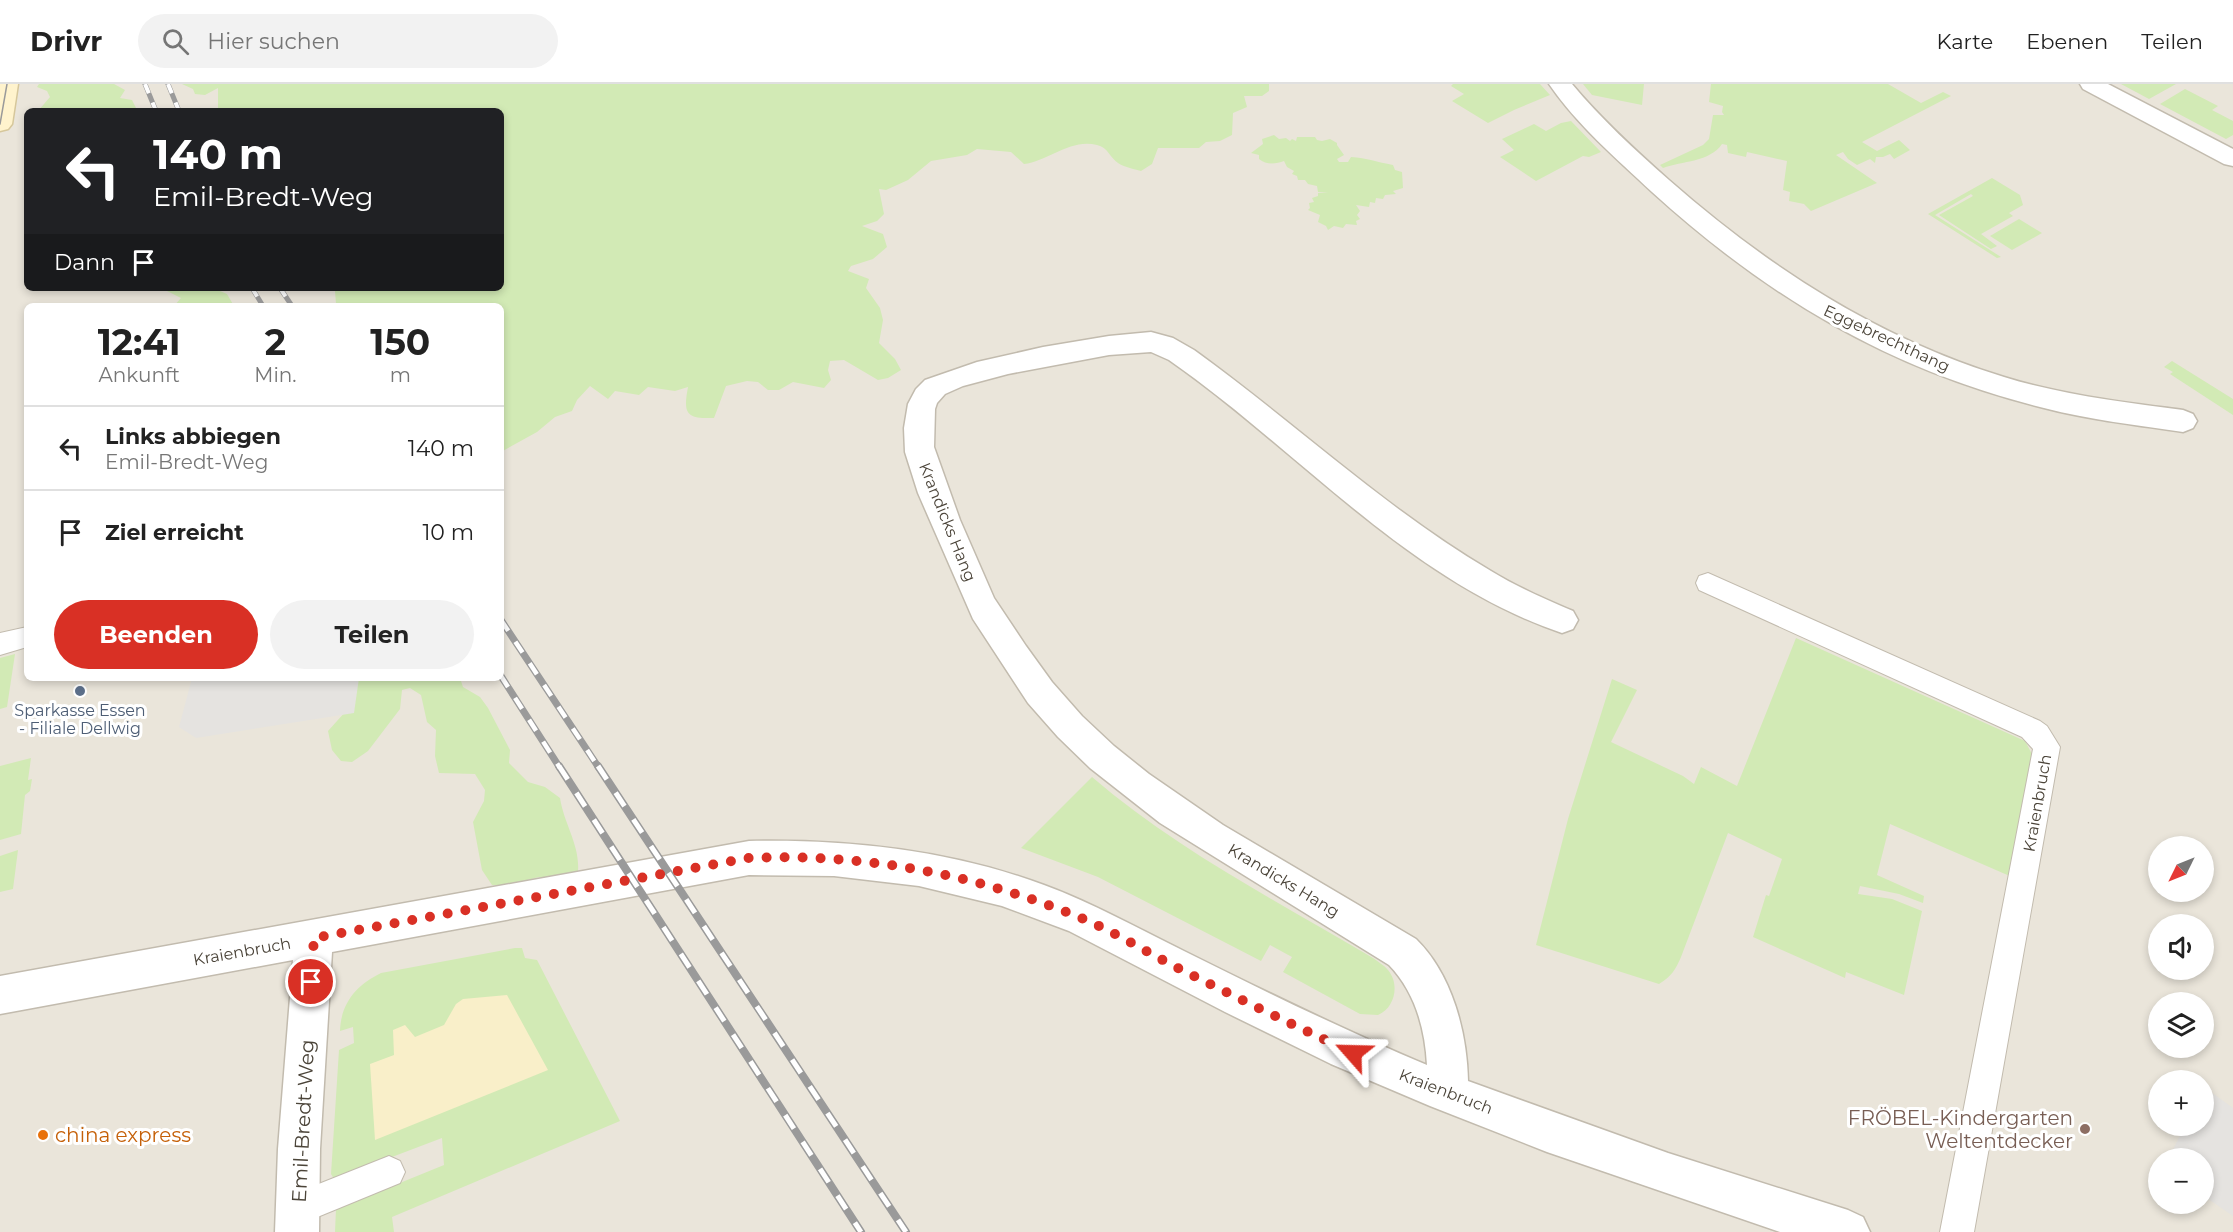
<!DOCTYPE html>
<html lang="de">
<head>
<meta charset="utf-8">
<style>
  body { margin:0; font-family:Montserrat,sans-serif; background:#f2f2f2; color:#222; height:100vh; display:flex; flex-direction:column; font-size:22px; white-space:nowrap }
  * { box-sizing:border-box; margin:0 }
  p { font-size:20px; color:#767676 }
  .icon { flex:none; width:33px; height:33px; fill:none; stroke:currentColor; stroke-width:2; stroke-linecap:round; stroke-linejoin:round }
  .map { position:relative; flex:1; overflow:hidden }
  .sheet { position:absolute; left:24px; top:219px; width:480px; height:378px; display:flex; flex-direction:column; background:#fff; border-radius:9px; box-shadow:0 3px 9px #0003 }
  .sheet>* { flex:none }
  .banner { position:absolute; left:24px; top:24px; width:480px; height:183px; border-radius:9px; box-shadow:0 3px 9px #0003; background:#202124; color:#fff; overflow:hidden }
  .needle { width:39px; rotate:227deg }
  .fabs { position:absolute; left:2148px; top:752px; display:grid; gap:12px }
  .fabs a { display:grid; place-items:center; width:66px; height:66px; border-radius:50%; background:#fff; box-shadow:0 3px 9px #0003; font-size:30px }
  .pin { position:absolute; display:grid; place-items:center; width:51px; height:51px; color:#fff; margin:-26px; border:3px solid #fff; border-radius:50%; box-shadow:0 2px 6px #0007 }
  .me { position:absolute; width:66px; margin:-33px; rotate:295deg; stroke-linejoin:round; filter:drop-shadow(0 0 4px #0008) }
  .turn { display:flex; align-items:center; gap:21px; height:126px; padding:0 30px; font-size:27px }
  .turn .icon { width:78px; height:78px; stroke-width:2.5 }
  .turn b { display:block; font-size:42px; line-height:51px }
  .then { display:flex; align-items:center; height:57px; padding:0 30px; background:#0003; gap:12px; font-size:22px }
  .eta { display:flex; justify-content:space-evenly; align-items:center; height:102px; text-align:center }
  .eta b { font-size:36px; font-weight:700; line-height:42px }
  .primary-button { display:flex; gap:12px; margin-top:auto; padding:12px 30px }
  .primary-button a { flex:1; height:69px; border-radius:36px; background:#d93025; color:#fff; font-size:24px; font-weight:700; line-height:69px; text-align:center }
  .primary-button a+a { background:#f2f2f2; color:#222 }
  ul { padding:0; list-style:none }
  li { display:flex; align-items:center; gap:18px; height:84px; padding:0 30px; border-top:2px solid #e0e0e0 }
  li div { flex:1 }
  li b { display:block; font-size:22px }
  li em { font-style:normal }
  header { display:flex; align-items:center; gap:36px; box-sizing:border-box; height:84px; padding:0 30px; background:#fff; border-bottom:2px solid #e0e0e0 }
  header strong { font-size:28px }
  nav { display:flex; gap:33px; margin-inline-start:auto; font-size:21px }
  .search { width:420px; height:54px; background:#f2f2f2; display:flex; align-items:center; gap:15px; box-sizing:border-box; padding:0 21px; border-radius:33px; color:#767676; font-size:22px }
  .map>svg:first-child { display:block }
  .residential { fill:#eae5da; fill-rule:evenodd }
  .green { fill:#d2eab5 }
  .sand { fill:#f9efc9 }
  .parking { fill:#e5e3e0 }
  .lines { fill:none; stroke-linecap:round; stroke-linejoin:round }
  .lane-casing { stroke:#c2bbae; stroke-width:2 }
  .street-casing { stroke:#c2bbae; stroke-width:3 }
  .secondary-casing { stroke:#d6c79b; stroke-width:3 }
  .lane { fill:#fff; fill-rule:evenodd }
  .street { fill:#fff; fill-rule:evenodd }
  .secondary { fill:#fff3cd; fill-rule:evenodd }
  .tram { stroke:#9a9a9a; stroke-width:1.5 }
  .rail-far2-casing { stroke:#9a9a9a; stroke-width:5 }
  .rail-far1-casing { stroke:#9a9a9a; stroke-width:7 }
  .rail-casing { stroke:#9a9a9a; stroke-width:8 }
  .rail-far2 { stroke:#fff; stroke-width:4; stroke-dasharray:10; stroke-linecap:butt }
  .rail-far1 { stroke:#fff; stroke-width:4.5; stroke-dasharray:13; stroke-linecap:butt }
  .rail { stroke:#fff; stroke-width:5; stroke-dasharray:16; stroke-linecap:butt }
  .route { stroke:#d93025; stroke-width:10; stroke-dasharray:0 18 }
  .service-dot { fill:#5c6f8a; stroke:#fff; stroke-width:2 }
  .education-dot { fill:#8d6e63; stroke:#fff; stroke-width:2 }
  .food-dot { fill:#e8710a; stroke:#fff; stroke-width:2 }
  .labels { text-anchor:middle; stroke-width:6; stroke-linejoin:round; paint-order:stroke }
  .street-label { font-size:16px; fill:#4b4439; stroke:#fff }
  .service-label { font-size:16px; fill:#4e5e75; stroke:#fff }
  .near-education-label { font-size:20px; fill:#785e54; stroke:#fff; text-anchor:end }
  .near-street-label { font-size:20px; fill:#4b4439; stroke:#fff }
  .near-food-label { font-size:20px; fill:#c56008; stroke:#fff; text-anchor:start }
</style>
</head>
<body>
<header>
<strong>Drivr</strong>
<div class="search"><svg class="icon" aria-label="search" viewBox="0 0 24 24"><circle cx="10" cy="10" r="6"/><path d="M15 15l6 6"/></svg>Hier suchen</div>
<nav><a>Karte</a><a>Ebenen</a><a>Teilen</a></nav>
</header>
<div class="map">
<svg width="2233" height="1148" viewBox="0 0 2233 1148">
  <rect width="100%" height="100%" fill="#f6f3ec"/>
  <path class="residential" d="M8,0H2233V1148H0V43ZM27,27H501V204H27ZM27,222H501V594H27ZM2158,762H2204V807H2158ZM2158,840H2204V885H2158ZM2158,918H2204V963H2158ZM2158,996H2204V1041H2158ZM2158,1074H2204V1119H2158Z"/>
  <g class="green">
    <polygon points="39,0 114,0 125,6 120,14 132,16 136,24 134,27 38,27 50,13 47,7 37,3"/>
    <path d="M182,0H1269V7L1262,12H1244L1247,23L1233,29L1232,51L1220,57L1206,58L1199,64H1158L1152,80L1141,87C1134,85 1124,83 1118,79C1110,74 1108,63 1097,61C1071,54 1048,77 1024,80L1011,68L977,65L967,71L931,77L908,96L886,106L879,105L884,130L877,137L862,142L883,150L887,163L873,175L851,182L848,187L869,195L866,204L880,224L883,236L879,259L895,275L901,286L888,294L878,296L844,276L830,277L828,286L831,296L824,304L793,298L779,306H768L758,298L747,297L726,302L714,334C686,335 683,330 688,303L675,307L648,303L639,311L615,307L608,315L590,302L577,316L572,327L555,333L537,348L501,368V222H340L336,220L335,207L337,204H501V27H218V4L205,11L195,10L193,5Z"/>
    <polygon points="1453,0 1540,0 1550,11 1514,26 1488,39 1452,17 1464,10 1451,2"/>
    <polygon points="1583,0 1644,0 1642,21 1592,11"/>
    <path d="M1711,0H1888L1921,19L1943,8L1951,12L1862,58L1877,67L1899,56L1910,66L1894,75L1890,70L1883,73H1876L1875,79L1870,75L1857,81L1848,75L1843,68L1836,71L1877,99L1811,127L1804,120L1789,117L1790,108L1783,106L1787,77L1747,68L1746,73L1728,69L1727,61L1722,60C1710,78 1682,77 1663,84L1660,81L1703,61L1709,55L1713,31H1724L1722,28L1723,22L1709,18Z"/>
    <polygon points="2121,0 2176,0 2149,15"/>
    <polygon points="2185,5 2218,22 2212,26 2233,37 2233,51 2226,55 2160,20"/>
    <polygon points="1571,37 1601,68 1589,73 1583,72 1536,97 1500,73 1514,66 1502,55 1534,40 1546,47 1561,39"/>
    <path d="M1274,51L1279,55L1286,54L1290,57L1292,55L1296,57L1297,53H1315L1317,56L1322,57L1330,55L1337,59V61L1344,71L1337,75L1339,78H1348L1351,73C1367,74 1377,78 1393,81L1395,86L1402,88L1403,104L1393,107L1396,110L1385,111L1383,115L1376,114L1375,119L1370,118L1369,123L1356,121L1360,127L1357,131L1360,135L1356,137L1357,141L1346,140L1343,144L1334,142L1328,146L1326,142L1318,138L1320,131L1308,126L1310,124L1309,119L1314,118L1312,114L1318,112V109H1328L1318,108L1317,102L1308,100L1305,96H1298L1297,92L1292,90L1294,87L1287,83L1284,77C1276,80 1266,81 1259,75V71L1251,69L1263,60L1262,55Z"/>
    <polygon points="1992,94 2020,111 2023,121 2009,129 2013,132 1981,150 1997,162 1991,165 1939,131 1973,112 1971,110 1935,131 2001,173 1997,174 1928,130"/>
    <polygon points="2019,135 2042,149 2012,166 1990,152"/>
    <polygon points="154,204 213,204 227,210 234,222 174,222 181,214 165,206 155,206"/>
    <polygon points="2172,277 2233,315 2233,331 2170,290 2173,288 2164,283"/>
    <path d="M1796,554L2025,657L2033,672L2012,793L1890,740L1877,791L1924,812L1923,819L1899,810L1860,802L1858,810L1892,815L1922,827L1904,911L1846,888L1845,894L1753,853L1766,811L1769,812L1782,775L1728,749L1681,873C1676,885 1671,893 1659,900L1536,861L1568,735L1612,595L1637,606L1611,658L1683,692L1694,700L1701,683L1737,702Z"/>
    <polygon points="15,570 7,623 0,625 0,574"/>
    <path d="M341,594H460L463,603L480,613L488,624L510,666L509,679L528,698L545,703L560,714C564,740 580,761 578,787L566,795L539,793L507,801H492L482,786L473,738L484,717L485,706L475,690L439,689L435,672L436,646L427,638L421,611L410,604L402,606L400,625L368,667L352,678L341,677L332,666L328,647L346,627Z"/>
    <polygon points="31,674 28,696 32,695 30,707 25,711 21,750 0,756 0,682"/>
    <path d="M1092,693C1177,766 1277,817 1373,874C1378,878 1384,881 1388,886C1400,900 1395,924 1378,931L1360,930L1283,888L1292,873L1270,861L1261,877L1098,793L1021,764Z"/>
    <polygon points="18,766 13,805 0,808 0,772"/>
    <path d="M515,864H522L525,874L537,876L620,1037L392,1133L394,1148H335L336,1125L444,1081L442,1054L334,1095L331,1090L339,966L354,959L353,943L340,947C341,918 357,901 381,889Z"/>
  </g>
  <polygon class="sand" points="507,911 548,986 375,1056 370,980 394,971 393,946 405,941 415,953 444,941 456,920 463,915"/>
  <g class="parking">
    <polygon points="192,594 359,594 354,629 196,654 179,643"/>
    <polygon points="2204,1003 2233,1024 2233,1132 2204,1112 2204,1074 2169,1074 2185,1041 2204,1041"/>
  </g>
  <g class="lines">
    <g class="lane-casing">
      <g id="lane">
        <polygon points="1708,489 2040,637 2047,642 2060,663 1974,1148 1940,1148 2033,665 2022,653 1699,506 1696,499 1699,492"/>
        <polygon points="27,543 27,563 0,571 0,549"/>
        <polygon points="389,1072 400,1077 405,1088 400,1099 298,1141 286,1137 282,1125 286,1113"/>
      </g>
    </g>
    <g class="street-casing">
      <g id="street">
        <path d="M1549,0H1572C1601,35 1635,66 1669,96C1768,183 1877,254 2004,293C2062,311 2123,318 2183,326L2193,330L2197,337L2193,344L2183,348C2137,341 2090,336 2044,324C1890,286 1769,214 1652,108C1616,74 1577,41 1549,0Z"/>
        <polygon points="2080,0 2108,0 2233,65 2233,82 2224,80 2083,5"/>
        <path d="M1151,248L1173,254L1194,266C1294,338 1384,424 1491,487C1517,503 1545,515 1573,527L1578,536L1573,545L1562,549C1408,497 1300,367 1169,276L1151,268L1109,271L1008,290L963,302L945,310L937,319L935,325L934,363L960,436L994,514L1026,562L1052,598L1082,632L1114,662L1149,690L1223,741L1416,855C1452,890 1467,948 1468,997L1668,1069L1848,1126L1863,1133L1870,1148H1780L1547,1068L1430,1022L1331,980L1225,928L1069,847L1002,822L919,802L834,792L749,791L332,868L320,1065L319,1148H275L278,1065L293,876L0,930V892L749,757C849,755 950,766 1044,801C1093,819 1137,844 1184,867C1264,907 1344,946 1427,981C1425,944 1415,908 1389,881L1160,739L1090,684L1058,653L1028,619L973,535L918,409L905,368L904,344L908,320L916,305L925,296L977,278L1043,263L1109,252Z"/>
      </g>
    </g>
    <g class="secondary-casing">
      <polygon id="secondary" points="0,0 18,0 12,40 8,45 0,47"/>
    </g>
    <use href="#lane" class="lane"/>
    <use href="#street" class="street"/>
    <use href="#secondary" class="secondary"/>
    <polyline class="tram" points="0,40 7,0"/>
    <g class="rail-far2-casing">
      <g id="rail-far2">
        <polyline points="145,0 156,27"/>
        <polyline points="168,0 179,27"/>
        <polyline points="252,204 263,222"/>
        <polyline points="280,204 292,222"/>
      </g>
    </g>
    <g class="rail-far1-casing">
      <g id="rail-far1">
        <polyline points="501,536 599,684"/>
        <polyline points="501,592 560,684"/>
      </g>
    </g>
    <g class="rail-casing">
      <g id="rail">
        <polyline points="559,682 861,1148"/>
        <polyline points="598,682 906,1148"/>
      </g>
    </g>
    <use href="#rail-far2" class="rail-far2"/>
    <use href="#rail-far1" class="rail-far1"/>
    <use href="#rail" class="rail"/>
  </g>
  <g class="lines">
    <path class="route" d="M311,898L314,854L749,774C863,769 976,790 1081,834C1113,847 1143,866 1174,882C1233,912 1293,941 1353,969"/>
  </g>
  <circle class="service-dot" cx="80" cy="607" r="6"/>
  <circle class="education-dot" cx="2085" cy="1045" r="6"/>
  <circle class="food-dot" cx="43" cy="1051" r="6"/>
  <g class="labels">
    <g class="street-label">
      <text transform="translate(1887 254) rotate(25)" y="6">Eggebrechthang</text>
      <text transform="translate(948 438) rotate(68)" y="6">Krandicks Hang</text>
      <text transform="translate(2037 719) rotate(-80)" y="6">Kraienbruch</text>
      <text transform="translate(1284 796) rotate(31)" y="6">Krandicks Hang</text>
      <text transform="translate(242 867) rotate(-10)" y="6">Kraienbruch</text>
      <text transform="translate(1446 1007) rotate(21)" y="6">Kraienbruch</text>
    </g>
    <g class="service-label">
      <text x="80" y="632">Sparkasse Essen<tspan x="80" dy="18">- Filiale Dellwig</tspan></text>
    </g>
    <g class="near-education-label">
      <text x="2073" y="1041">FRÖBEL-Kindergarten<tspan x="2073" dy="23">Weltentdecker</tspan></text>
    </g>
    <g class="near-street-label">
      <text transform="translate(303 1037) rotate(-87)" y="7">Emil-Bredt-Weg</text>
    </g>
    <g class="near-food-label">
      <text x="55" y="1058">china express</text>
    </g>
  </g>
</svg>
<div class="fabs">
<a><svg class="needle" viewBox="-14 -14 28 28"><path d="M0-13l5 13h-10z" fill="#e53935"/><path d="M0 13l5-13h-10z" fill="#767676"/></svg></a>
<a><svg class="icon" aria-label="sound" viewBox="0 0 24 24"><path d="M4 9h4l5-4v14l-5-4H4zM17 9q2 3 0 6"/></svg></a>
<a><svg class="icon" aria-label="layers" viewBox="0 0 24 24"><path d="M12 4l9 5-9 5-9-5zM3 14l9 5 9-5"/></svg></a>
<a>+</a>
<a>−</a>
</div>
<div class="pin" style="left:311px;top:898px;background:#d93025"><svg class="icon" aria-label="arrive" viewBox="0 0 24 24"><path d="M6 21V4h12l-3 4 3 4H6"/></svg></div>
<svg class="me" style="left:1353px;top:969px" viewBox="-20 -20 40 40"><path d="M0-17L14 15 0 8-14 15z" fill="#d93025" stroke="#fff" stroke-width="4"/></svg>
<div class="banner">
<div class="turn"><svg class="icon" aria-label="left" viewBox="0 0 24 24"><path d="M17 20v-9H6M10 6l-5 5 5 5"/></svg><div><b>140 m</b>Emil-Bredt-Weg</div></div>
<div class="then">Dann<svg class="icon" aria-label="arrive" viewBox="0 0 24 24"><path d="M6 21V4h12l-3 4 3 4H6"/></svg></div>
</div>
<section class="sheet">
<div class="eta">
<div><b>12:41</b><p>Ankunft</p></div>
<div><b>2</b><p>Min.</p></div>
<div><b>150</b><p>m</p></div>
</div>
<ul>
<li><svg class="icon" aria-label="left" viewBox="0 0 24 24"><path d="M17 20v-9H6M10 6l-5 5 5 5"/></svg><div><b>Links abbiegen</b><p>Emil-Bredt-Weg</p></div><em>140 m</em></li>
<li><svg class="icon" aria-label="arrive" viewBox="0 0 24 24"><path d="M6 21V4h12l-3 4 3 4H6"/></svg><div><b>Ziel erreicht</b></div><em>10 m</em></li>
</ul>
<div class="primary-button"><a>Beenden</a><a>Teilen</a></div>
</section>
</div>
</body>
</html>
